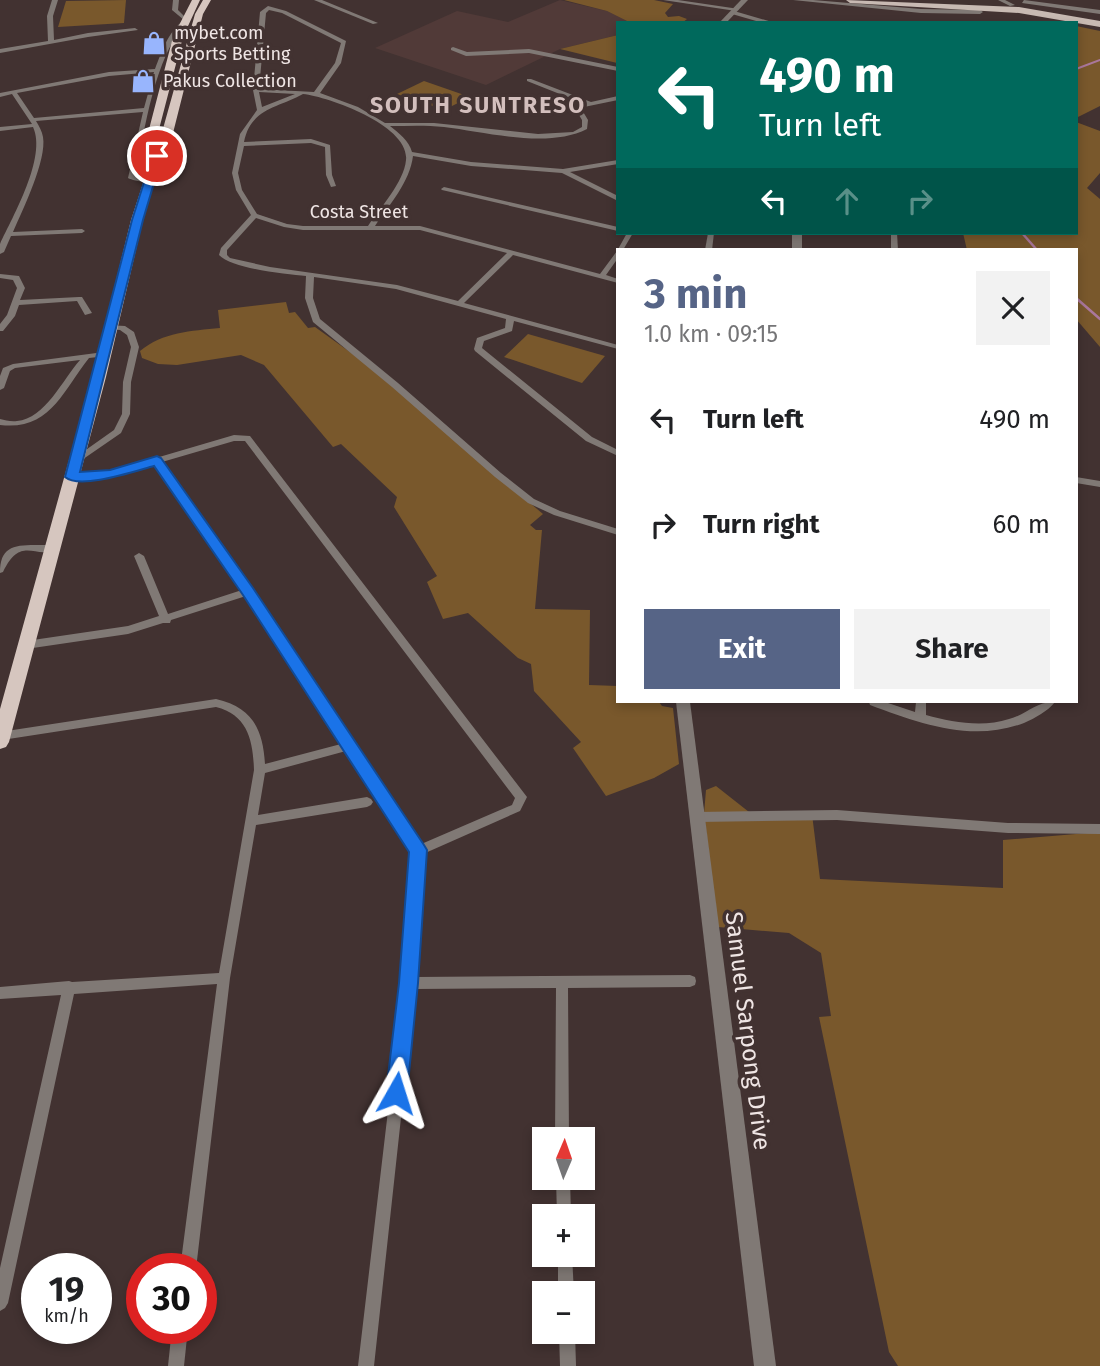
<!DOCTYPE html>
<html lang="en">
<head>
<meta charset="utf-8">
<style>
  body { margin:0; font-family:"Fira Sans",sans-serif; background:#f2f2f2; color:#202124; height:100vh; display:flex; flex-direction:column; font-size:26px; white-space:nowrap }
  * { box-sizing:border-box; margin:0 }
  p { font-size:23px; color:#757577 }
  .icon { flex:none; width:38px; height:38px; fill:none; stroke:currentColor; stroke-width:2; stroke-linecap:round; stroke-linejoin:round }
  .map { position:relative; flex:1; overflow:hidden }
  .panel { position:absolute; left:616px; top:248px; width:462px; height:455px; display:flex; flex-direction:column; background:#fff; border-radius:0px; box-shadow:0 4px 10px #0003 }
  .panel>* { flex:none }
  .hud { position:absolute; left:616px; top:21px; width:462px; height:214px; border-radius:0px; box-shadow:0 4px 10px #0003; background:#00695c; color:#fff; overflow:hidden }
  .needle { width:46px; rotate:2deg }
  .fabs { position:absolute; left:532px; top:1127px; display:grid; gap:14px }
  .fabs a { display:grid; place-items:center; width:63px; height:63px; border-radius:0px; background:#fff; box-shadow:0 4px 10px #0003; font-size:35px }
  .speed { position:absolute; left:21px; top:1253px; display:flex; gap:14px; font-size:35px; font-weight:700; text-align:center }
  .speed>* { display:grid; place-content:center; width:91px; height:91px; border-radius:50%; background:#fff; box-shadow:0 4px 10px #0003; line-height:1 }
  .speed small { font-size:18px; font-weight:400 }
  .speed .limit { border:10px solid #d22; background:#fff; color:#111 }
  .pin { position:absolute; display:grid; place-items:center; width:60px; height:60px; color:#fff; margin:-30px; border:4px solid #fff; border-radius:50%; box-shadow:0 2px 7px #0007 }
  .me { position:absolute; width:77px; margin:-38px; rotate:6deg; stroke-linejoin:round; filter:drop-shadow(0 0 5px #0008) }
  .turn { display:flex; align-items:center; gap:24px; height:147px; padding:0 28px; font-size:32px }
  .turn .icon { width:91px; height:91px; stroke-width:2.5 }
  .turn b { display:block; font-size:49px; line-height:60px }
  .lanes { display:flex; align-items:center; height:66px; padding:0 28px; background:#0003; justify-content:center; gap:35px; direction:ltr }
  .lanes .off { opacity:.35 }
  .round { display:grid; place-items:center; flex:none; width:74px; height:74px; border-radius:0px; background:#f2f2f2 }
  .summary { display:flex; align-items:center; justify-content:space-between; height:119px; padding:0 28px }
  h1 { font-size:42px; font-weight:700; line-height:52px; color:#566486 }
  .primary-button { display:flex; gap:14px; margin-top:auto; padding:14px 28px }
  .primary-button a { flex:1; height:80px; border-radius:0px; background:#566486; color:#fff; font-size:28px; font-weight:700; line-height:80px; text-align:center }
  .primary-button a+a { background:#f2f2f2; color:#202124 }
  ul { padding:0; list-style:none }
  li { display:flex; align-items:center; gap:21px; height:105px; padding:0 28px }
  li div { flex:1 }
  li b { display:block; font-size:26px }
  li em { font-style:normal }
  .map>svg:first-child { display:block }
  .built { fill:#513a38 }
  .green { fill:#79582c }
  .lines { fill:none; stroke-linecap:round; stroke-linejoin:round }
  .stream-far1 { stroke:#aa779c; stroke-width:2 }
  .stream { stroke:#aa779c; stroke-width:2.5 }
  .minor { fill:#807975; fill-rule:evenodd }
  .tertiary { fill:#807975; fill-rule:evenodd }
  .primary { fill:#c8bab3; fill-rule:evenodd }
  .trunk { fill:#d6c6bf; fill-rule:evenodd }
  .route { fill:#1a73e8; stroke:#114b97; stroke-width:2 }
  .labels { text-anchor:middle; stroke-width:7; stroke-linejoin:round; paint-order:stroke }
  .far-poi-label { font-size:18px; fill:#efe5e4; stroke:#423231; text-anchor:start }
  .far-street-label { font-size:18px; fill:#efe5e4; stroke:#423231 }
  .far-district-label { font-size:23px; font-weight:bold; letter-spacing:2px; fill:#d3bfbd; stroke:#423231 }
  .near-street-label { font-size:24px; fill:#efe5e4; stroke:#423231 }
</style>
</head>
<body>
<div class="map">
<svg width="1100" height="1366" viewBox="0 0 1100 1366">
  <rect width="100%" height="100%" fill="#423231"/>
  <polygon class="built" points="560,0 607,11 631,23 618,23 618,35 560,49 486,85 375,48 457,11 508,22"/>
  <g class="green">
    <polygon points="126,0 124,23 58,27 66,1"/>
    <polygon points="564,0 654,0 673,4 665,13 668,17 679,16 687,19 682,23 631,23 607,11"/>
    <polygon points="1076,26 1100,31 1100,106 1076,118"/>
    <polygon points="618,35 617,63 560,49"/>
    <polygon points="424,81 470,97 444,110 397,94"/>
    <polygon points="1076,122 1100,131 1100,173 1087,188 1100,199 1100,347 1076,319 1076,250 967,250 963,233 1076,233"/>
    <path d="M286,302L289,313L295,312L308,328L315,327L361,360L543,514L530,525L536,530H542L535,609L590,610L589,685L618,686V702H659L662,706L673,708L679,764L654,778L606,796L573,748L581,742L534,691L531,664L518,658L468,613L443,619L427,582L437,576L394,507L397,497L341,444L333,447L264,365L241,355L177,365L158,364L142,358L140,351C163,332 191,331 220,328L218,310Z"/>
    <polygon points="528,334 605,356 582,383 504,357"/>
    <polygon points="716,786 749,812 812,814 820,879 1003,888 1003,840 1100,832 1100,1366 898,1366 889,1352 819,1017 831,1016 821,953 789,933 718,927 704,814 706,790"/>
  </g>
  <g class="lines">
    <polyline class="stream-far1" points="1076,69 1100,60"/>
    <g class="stream">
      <polyline points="1022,233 1037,250"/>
      <polyline points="1076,298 1100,319"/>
    </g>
    <g class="minor">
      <polygon points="52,0 58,0 53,16 54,40 88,33 135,28 138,30 88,37 0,53 0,49 48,41 47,16"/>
      <path d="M173,0H179L178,10L186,18L184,20L187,22C154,57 145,130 135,176L153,180C148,183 133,181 128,178L143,112L36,121C39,126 42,131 43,137C47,160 23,209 13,232L82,229L85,231L82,233L11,236L4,252L0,254V244C13,216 47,157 33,127L0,131V127L32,124L12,94L0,97V93L109,72L155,69C162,51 168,32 184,20L172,10ZM154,72L144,108L34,118L17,93L109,76Z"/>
      <polygon points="314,0 322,0 378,23 373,24"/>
      <polygon points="663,0 678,0 739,9 736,11"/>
      <polygon points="793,0 813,0 921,9 980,10 983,12 980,14 921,13"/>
      <polygon points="998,0 1005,0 1015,5 1010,6"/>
      <polygon points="1024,0 1100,10 1100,14 1022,3"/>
      <path d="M268,6L286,11L346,41L341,63L320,93L358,107L385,123H434L538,134L573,132L582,127V120L576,110L580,105L585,104L527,81V79H531L591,102L618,96V100L584,107L582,110L588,120L587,129C548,149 486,132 444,127C426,125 408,126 390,126C399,133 409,141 412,152L471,162L563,169L618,160V164L570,172L618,196V201L562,173L471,166L413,156C410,182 389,205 375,226H420L600,274L617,251L627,233H633L623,250H618V258L606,275L618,279V283L513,255L464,303L618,345V349L514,321L512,331L484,341L482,348L592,437L618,450V456L586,441L475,351L474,349L477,338L505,328L506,319L396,289L314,277L313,298L320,319L398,383L501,473L534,499L560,511L618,529V535L554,515L528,503L495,477L392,387L313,322L305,298L306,276C286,274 232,269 219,255L221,248L251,215L236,190L232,173L240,134L257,110L253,90L260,12ZM269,10L282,13L341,43L335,63L314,92L259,89L266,13ZM259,92L295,94L262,107ZM303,94C330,97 410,126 406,160C404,182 380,208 368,226H303L287,224L257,214L242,190L238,173L244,146L311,143L325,147L326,175L331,187L336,186L332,175L330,145L311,139L244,142C251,108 278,108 303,94ZM256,218L284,227L303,230H420L507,253L458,301L397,285L270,267L230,258L227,255V250Z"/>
      <polygon points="734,11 772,22 772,23 763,23 732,14"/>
      <polygon points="453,47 467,52 529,49 618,67 618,71 529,53 466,56 451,50 451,48"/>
      <polygon points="444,187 618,227 618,231 442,190 441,189"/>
      <polygon points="708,233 714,233 712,250 705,250"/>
      <polygon points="891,233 897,233 898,250 891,250"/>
      <polygon points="0,274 19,276 25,288 20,300 79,297 82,297 92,313 85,315 77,301 19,305 15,316 3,331 0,331 0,324 7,315 17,288 13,280 0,278"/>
      <polygon points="107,325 125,326 134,332 139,347 131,382 130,414 121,433 76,464 72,461 73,459 114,430 122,414 123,382 131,347 127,335 120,330 107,329"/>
      <path d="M104,352L108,354L107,356L89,358C62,392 50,431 0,425V419C5,420 11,422 17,421C45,419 63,379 80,360L15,368L10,371L4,388L0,390V376L3,368L13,364Z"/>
      <path d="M234,435L250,436L527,797L520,811L423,854L416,977L690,975L695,977L696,981L695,985L690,987L568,988L569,1139H555L556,988L415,989L374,1366H358L403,983L411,852L346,751L265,773L258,815L367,797L371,799L373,802L371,805L367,807L256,825L230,978L196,1269H180L217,984L74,994L8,1303L5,1308L0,1311V1268L61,995L0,999V987L69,981L72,982L219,973L254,770C253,741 248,715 216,707L2,740H0V732L216,699C252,707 263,729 265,764L341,744L246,596L171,620L170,623H163L128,634L26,649L21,645L26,641L128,626L159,616L134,556L139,553L144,556L168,614L242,590L155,464L116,476L72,480L68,477L72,474L115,470ZM234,441H245L515,798L512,805L419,845L251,590L162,462Z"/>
      <polygon points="1076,477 1100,481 1100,487 1076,483"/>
      <path d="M35,545H53L58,548C36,562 22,533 3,572L0,573C0,548 12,545 35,545Z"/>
      <path d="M869,702H885L915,712L916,702H926V715C952,722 982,728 1009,719C1028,714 1036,701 1055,702C1048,711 1035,718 1024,723C971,743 919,723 870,705Z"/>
      <polygon points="837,810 1008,823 1100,824 1100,834 1008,833 837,820 697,822 693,820 691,817 693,814 697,812"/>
      <polygon points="556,1178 570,1178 571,1216 557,1216"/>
      <polygon points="558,1255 572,1255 574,1293 558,1293"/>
      <polygon points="172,1328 188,1328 184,1366 168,1366"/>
      <polygon points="559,1332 575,1332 576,1366 560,1366"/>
    </g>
    <g class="tertiary">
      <polygon points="741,0 748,0 726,23 719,23"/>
      <rect x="792" y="233" width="10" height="17"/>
      <polygon points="676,702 690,702 776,1366 754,1366"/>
    </g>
    <polygon class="primary" points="846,0 1019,7 1100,21 1100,27 1019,13 850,3"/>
    <polygon class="trunk" points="192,0 200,0 183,37 157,137 159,143 195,14 203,0 211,0 203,14 172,137 162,156 143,220 106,377 9,742 6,747 0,749 0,709 92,377 131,220 152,156 147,137 173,37"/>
  </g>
  <path class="route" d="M153,154L162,156L143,220L80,472L110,470L157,456L161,458L253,588L424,845L427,850L418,983L407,1093L404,1100L396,1103L389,1100L386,1093L399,983L409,852L243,595L154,466C135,471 80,490 65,477L132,220Z"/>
  <defs>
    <g id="shop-bare" transform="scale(1.89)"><path d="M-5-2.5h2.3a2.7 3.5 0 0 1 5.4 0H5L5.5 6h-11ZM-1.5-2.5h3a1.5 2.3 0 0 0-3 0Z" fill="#98b5fd" stroke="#423231" stroke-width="2.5" paint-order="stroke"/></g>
  </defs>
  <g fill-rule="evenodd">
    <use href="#shop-bare" x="154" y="43"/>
    <use href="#shop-bare" x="143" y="81"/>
  </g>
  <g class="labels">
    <g class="far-poi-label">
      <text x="174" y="39">mybet.com<tspan x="174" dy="21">Sports Betting</tspan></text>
      <text x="163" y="87">Pakus Collection</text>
    </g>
    <g class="far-street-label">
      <text x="359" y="218">Costa Street</text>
    </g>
    <g class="far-district-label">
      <text x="478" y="113">SOUTH SUNTRESO</text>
    </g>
    <g class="near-street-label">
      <text transform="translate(748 1031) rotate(83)" y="8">Samuel Sarpong Drive</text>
    </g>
  </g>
</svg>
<div class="fabs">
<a><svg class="needle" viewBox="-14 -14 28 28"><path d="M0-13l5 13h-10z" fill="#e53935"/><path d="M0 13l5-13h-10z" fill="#757577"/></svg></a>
<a>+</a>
<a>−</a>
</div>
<div class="speed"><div>19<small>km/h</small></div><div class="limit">30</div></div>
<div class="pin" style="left:157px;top:156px;background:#d93025"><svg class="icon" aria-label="arrive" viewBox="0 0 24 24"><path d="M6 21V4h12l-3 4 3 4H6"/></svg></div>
<svg class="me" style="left:396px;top:1093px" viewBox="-20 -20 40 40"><path d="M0-17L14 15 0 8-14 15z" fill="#1a73e8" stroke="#fff" stroke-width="4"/></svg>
<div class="hud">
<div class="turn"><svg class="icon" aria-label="left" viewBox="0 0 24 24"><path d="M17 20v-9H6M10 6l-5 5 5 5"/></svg><div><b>490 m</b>Turn left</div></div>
<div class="lanes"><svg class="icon" aria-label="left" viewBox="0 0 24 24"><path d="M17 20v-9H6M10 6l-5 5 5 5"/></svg><svg class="icon off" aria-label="ahead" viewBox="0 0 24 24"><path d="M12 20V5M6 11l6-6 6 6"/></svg><svg class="icon off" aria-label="right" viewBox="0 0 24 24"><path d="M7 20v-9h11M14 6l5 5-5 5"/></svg></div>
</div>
<section class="panel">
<div class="summary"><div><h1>3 min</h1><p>1.0 km · 09:15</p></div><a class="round"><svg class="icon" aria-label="close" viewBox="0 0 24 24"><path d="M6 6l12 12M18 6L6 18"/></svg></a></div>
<ul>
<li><svg class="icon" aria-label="left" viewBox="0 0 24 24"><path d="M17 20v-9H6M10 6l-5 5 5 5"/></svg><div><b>Turn left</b></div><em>490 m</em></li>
<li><svg class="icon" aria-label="right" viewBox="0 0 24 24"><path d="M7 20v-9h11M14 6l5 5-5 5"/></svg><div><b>Turn right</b></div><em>60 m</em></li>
</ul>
<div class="primary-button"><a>Exit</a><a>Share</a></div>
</section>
</div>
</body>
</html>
